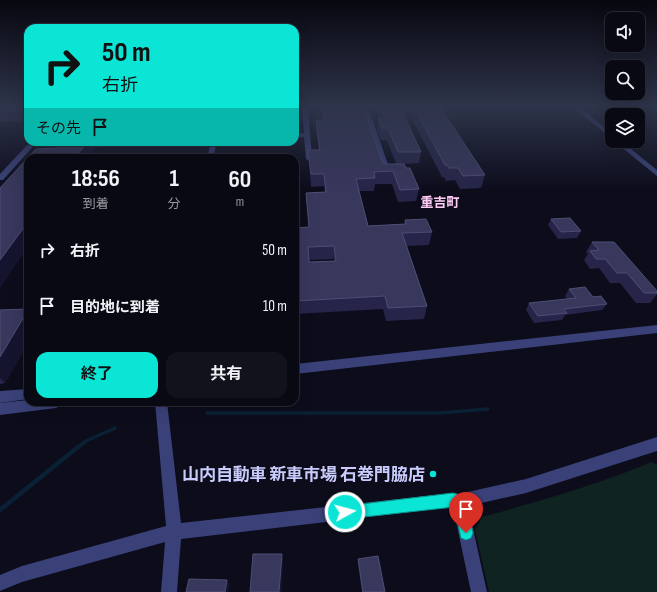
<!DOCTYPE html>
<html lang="ja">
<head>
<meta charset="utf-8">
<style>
  body { margin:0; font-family:"Sofia Sans Condensed","Noto Sans JP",sans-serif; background:#12121d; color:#f1f3f6; height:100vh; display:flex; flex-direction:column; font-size:15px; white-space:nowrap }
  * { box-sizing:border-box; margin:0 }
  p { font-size:13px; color:#999aa0 }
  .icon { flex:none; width:22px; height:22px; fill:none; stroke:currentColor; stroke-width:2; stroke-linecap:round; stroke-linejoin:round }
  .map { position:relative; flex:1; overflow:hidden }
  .side { position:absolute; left:24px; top:154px; width:275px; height:252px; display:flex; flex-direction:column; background:#090914; border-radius:12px; box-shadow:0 4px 16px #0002,0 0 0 1px #292a34 }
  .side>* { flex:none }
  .top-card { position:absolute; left:24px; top:24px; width:275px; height:122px; border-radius:12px; box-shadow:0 4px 16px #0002,0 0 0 1px #292a34; background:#0be5d6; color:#111; overflow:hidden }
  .tools { position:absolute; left:605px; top:12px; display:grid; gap:8px }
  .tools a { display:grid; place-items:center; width:40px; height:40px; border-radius:8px; background:#090914; box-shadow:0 4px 16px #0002,0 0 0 1px #292a34; font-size:20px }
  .pin { position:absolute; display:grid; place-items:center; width:34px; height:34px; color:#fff; margin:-41px -17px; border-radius:50% 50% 50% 0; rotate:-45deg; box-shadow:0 0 4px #0007 }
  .pin .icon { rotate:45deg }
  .me { position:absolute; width:44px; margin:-22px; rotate:83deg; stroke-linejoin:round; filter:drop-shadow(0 0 3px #0008) }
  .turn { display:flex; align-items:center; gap:14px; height:84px; padding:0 12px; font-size:18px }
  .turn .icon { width:52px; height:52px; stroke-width:2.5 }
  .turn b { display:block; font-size:28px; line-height:34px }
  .then { display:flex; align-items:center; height:38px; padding:0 12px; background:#0003; gap:8px; font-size:15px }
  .eta { display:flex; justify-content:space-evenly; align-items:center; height:68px; text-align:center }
  .eta b { font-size:24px; font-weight:700; line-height:28px }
  .primary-button { display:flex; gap:8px; margin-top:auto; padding:8px 12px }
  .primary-button a { flex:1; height:46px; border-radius:12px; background:#0be5d6; color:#111; font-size:16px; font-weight:700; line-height:46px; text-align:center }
  .primary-button a+a { background:#12121d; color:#f1f3f6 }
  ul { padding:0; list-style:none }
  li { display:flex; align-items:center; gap:12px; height:56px; padding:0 12px }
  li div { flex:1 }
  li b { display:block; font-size:15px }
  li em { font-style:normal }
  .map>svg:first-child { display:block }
  .green { fill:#0f2420 }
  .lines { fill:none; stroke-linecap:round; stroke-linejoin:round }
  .stream-far1 { stroke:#0a2135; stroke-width:3.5 }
  .stream { stroke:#0a2135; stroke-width:4.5 }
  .minor { fill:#394178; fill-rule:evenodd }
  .wall { fill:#262549; fill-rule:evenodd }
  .shaded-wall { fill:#14142e }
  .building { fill:#38375c; stroke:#4e4e75; fill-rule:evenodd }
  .route { fill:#0be5d6; stroke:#07958b }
  .poi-dot { fill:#0be5d6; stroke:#0c0c1b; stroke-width:1.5 }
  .labels { text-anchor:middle; stroke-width:4; stroke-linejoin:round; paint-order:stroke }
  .far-quarter-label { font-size:13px; font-weight:bold; fill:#fccaf3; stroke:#0c0c1b }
  .near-poi-label { font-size:17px; font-weight:bold; fill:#c8cbfc; stroke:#0c0c1b; text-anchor:end }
</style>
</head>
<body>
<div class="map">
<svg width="657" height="592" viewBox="0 0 657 592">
  <rect width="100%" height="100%" fill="#0c0c1b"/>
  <path class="green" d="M652,462L657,465V592H489L475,530L482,517C540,501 597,485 652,462Z"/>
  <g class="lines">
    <g class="stream-far1">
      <polyline points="207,413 439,413 488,409"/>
      <polyline points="77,448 86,441 115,428"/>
    </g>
    <polyline class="stream" points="0,510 78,447"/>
    <g class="minor">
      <polygon points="302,107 308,107 312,159 309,161 306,159 304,137 295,138 295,134 304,133"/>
      <polygon points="362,107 368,107 391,173 390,175 384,175 383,173"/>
      <polygon points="573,107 580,107 612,134 612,139"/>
      <polygon points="614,141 621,141 657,170 657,176"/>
      <polygon points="30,142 37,142 3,180 0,180 0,174"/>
      <polygon points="211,142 217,142 213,158 207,158"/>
      <polygon points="657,325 657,333 295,374 295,364"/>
      <polygon points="28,389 28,399 0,403 0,391"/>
      <polygon points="28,400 28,402 62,402 60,406 56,408 0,415 0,403"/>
      <polygon points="155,402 167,402 181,523 453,493 459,494 526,479 657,437 657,451 526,493 468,506 487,592 471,592 453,507 181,539 177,592 161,592 165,542 22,582 0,591 0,575 22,566 166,526"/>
    </g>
  </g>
  <g class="wall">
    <polygon points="0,107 28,107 22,121 0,122"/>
    <path d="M321,107H363L383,164H396L387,140H381L377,130L379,118L375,107H440L485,175L481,188L460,189L455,180L446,181L444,177H442L412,119L407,122L421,152L419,163L404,164L406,168L419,189L416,201L398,202L392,184H375L374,191H359L368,226L404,224L405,220L432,232L429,245L407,246L427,306L424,319L386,321L383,309L295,314V228L309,227L306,193L325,192L324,186L311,187L309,162L308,150H319L316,131V120H323ZM334,259V261L309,262V260Z"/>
    <polygon points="551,219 581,231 577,238 558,239 548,225"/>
    <polygon points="592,242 657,291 657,294 650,303 636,303 620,283 610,283 599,268 590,269 584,260 588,254 586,252"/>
    <polygon points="569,289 593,297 607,304 602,310 565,315 562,320 534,323 526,310 529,303 567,299 565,296"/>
    <polygon points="28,309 28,343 5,383 0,384 0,310"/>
    <polygon points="358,559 385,592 362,592 358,563"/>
  </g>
  <g class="shaded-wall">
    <polygon points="19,107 28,107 28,116 22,121 16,110"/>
    <polygon points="414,108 412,119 401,124 403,113"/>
    <polygon points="87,142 100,142 89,158 75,158"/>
    <polygon points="28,222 28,247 0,288 0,260"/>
    <polygon points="28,310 28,343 5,383 0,378 0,357"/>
    <polygon points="282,554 283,560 282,592 279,592"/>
    <polygon points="227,580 230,584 228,592 225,592"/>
  </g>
  <g class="building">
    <polygon points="0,107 19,107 16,110 0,110"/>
    <path d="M322,107H363L383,164H404L406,168H410L419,189L400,190L393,171L374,172L375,178L356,179L368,226L406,224L405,220L426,219L432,232L402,233L427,306L388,308L385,296L295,301V228L309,227L306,193L326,192L324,174H311L308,150H320L316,120H324ZM334,246L336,261L309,262L308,247Z"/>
    <polygon points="380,107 440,107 485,175 463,176 458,168 449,168 447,165 445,165 414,108 403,113 421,152 398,152 388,128 382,128 378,118 384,118"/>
    <polygon points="65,142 87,142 75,158 28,158 28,222 0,260 0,188 36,149 60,148"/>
    <polygon points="570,218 581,231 561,232 551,219"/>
    <polygon points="592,242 614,242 657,291 657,293 644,293 627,273 617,273 605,259 596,259 590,251 599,250"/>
    <polygon points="585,287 593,297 601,296 607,304 564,309 567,313 538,316 529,303 576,298 569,289"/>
    <polygon points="28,309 28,310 0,357 0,310"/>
    <polygon points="253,554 282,554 279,592 250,592"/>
    <polygon points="378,556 385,592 363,592 358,559"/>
    <polygon points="189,579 227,580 225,592 186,592"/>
  </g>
  <linearGradient id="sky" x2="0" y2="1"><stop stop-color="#07070f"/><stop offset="0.56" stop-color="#2e344a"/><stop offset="1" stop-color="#2e344a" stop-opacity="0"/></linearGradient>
  <rect width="657" height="190" fill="url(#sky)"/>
  <polygon class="route" points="453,493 464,496 466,501 473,533 471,538 466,540 461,538 454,507 345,519 340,517 338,512 340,508 345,506"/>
  <circle class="poi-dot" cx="433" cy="474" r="4"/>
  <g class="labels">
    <g class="far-quarter-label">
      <text x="440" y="207">重吉町</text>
    </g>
    <g class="near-poi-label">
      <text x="425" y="480">山内自動車 新車市場 石巻門脇店</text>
    </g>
  </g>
</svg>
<div class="tools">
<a><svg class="icon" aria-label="sound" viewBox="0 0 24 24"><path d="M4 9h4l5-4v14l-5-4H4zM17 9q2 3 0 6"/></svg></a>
<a><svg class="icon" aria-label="search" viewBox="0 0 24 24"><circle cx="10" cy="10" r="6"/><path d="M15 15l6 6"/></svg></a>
<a><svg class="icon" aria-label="layers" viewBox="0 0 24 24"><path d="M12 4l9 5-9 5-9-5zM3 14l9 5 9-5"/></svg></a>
</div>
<div class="pin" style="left:466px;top:533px;background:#d93025"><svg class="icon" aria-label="arrive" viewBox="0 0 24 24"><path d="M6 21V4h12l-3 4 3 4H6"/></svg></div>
<svg class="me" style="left:345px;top:512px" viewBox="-20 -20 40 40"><circle r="17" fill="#0be5d6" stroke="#fff" stroke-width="3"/><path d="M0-11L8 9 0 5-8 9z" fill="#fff"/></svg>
<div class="top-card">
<div class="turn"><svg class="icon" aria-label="right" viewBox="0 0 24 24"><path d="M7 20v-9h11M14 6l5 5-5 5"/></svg><div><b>50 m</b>右折</div></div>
<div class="then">その先<svg class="icon" aria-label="arrive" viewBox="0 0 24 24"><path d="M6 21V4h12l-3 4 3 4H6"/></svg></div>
</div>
<section class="side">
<div class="eta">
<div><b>18:56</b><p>到着</p></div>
<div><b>1</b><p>分</p></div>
<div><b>60</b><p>m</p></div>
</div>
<ul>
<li><svg class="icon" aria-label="right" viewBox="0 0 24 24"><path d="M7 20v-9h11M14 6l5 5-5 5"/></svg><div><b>右折</b></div><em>50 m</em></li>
<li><svg class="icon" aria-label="arrive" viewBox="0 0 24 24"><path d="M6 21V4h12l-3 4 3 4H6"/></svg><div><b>目的地に到着</b></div><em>10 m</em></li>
</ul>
<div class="primary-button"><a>終了</a><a>共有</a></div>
</section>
</div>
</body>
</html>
